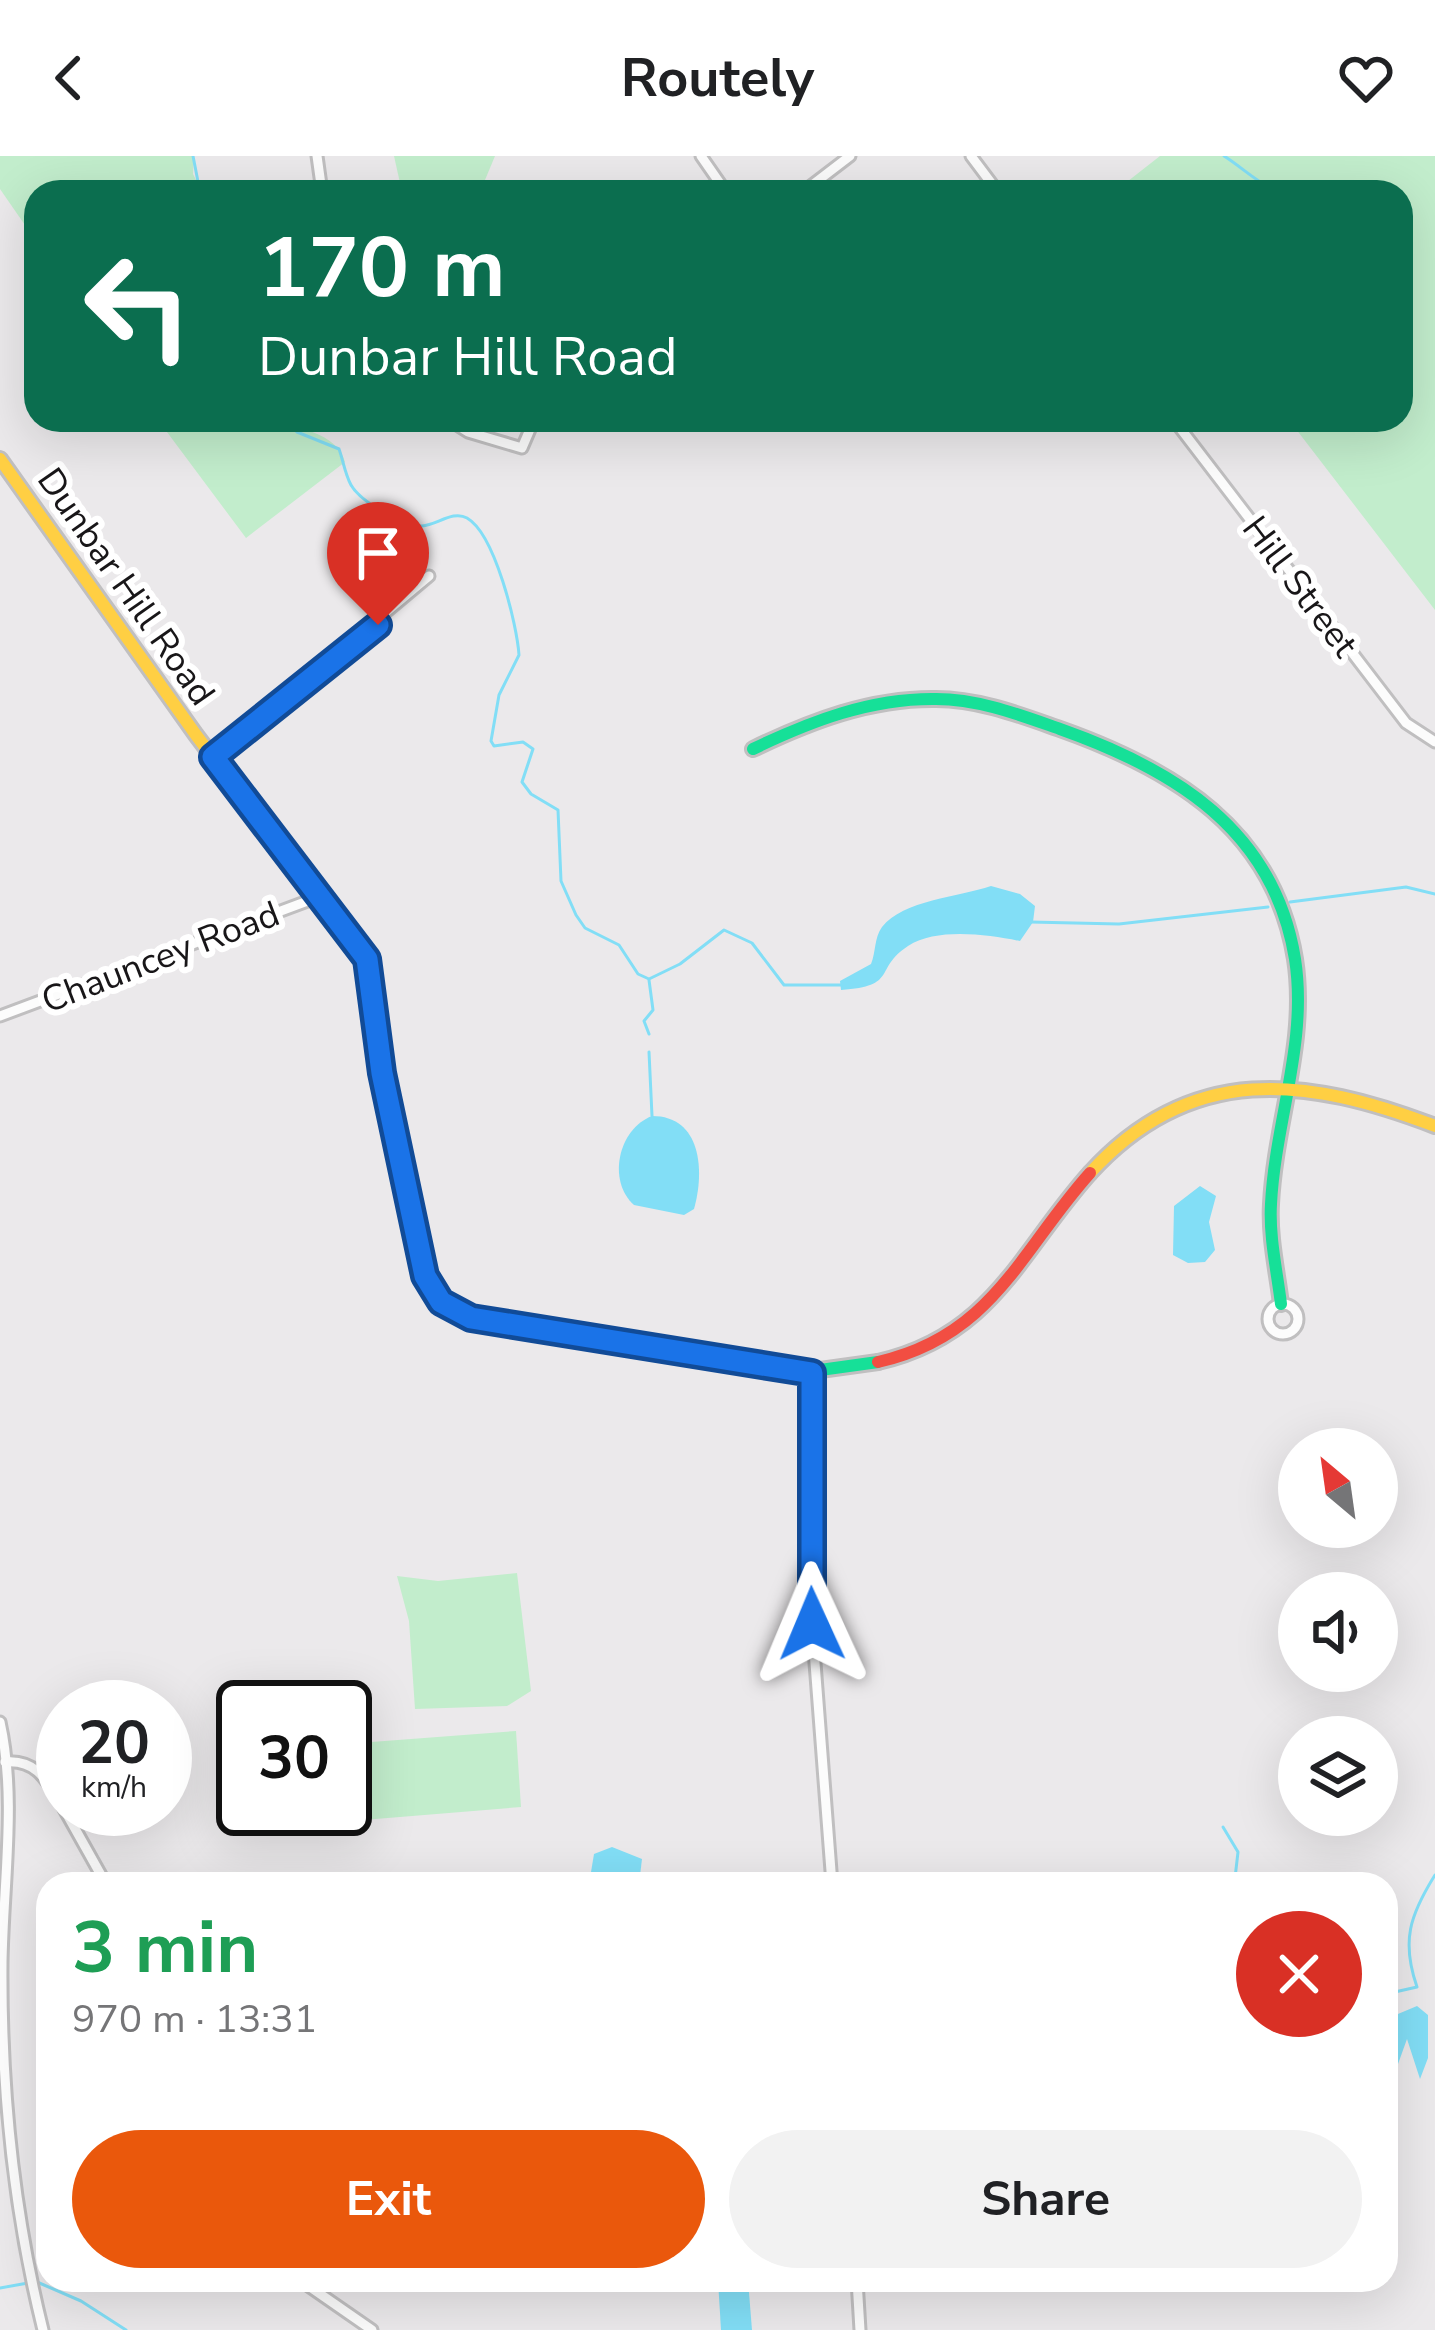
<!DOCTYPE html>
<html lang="en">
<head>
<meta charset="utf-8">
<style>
  body { margin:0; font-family:"Nunito Sans",sans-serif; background:#f2f2f2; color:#202124; height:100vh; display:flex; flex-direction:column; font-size:45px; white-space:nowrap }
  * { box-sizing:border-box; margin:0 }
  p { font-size:39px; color:#757577 }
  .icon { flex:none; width:66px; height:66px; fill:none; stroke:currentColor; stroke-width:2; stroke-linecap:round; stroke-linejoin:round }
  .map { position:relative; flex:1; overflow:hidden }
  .panel { position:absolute; left:36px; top:1716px; width:1362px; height:420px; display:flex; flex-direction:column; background:#fff; border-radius:36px; box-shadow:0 12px 48px #0002 }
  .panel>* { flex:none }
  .top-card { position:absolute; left:24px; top:24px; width:1389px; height:252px; border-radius:36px; box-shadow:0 12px 48px #0002; background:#0b6e4f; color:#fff; overflow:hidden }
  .needle { width:78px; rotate:331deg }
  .fabs { position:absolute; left:1278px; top:1272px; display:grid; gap:24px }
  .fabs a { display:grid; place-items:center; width:120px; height:120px; border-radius:50%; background:#fff; box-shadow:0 12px 48px #0002; font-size:60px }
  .speed { position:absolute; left:36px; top:1524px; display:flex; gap:24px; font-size:60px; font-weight:700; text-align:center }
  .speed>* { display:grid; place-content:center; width:156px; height:156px; border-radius:50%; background:#fff; box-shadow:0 12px 48px #0002; line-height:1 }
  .speed small { font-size:30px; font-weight:400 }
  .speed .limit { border:6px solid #111; border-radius:18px; background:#fff; color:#111 }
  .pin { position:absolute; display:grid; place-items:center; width:102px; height:102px; color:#fff; margin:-123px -51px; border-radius:50% 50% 50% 0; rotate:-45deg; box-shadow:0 0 12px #0007 }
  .pin .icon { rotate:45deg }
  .me { position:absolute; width:132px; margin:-66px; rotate:359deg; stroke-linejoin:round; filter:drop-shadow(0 0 9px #0008) }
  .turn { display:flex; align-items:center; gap:42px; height:252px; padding:0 36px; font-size:54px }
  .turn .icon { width:156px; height:156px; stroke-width:2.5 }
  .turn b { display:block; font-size:84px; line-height:102px }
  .round { display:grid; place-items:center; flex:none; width:126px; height:126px; border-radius:63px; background:#f2f2f2 }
  .overview { display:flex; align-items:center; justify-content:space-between; height:204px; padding:0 36px }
  h1 { font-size:72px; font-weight:700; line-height:90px; color:#1e9e55 }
  .cta { display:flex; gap:24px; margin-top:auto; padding:24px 36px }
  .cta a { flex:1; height:138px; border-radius:72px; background:#ea580c; color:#fff; font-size:48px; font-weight:700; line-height:138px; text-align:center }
  .cta a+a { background:#f2f2f2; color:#202124 }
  header { display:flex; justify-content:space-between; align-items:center; height:156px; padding:0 36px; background:#fff; font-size:54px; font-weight:700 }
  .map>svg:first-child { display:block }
  .green { fill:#c2edcc }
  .water { fill:#82def6 }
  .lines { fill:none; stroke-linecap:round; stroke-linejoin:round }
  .stream { stroke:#82def6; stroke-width:3 }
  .street-casing { stroke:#c0bfc0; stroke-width:15 }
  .fast-casing { stroke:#c0bfc0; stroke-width:18 }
  .slow-casing { stroke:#c0bfc0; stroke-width:18 }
  .jam-casing { stroke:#c0bfc0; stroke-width:18 }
  .street { stroke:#fcfcfc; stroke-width:9 }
  .fast { stroke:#16e098; stroke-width:12 }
  .slow { stroke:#ffcf43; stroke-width:12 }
  .jam { stroke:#f24e42; stroke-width:12 }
  .route-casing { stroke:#114b97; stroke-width:30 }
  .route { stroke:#1a73e8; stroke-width:21 }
  .labels { text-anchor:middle; stroke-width:12; stroke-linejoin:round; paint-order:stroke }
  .street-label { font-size:36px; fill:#181618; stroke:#fff }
</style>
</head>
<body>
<header><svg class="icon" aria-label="back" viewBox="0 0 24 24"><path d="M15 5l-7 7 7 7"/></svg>Routely<svg class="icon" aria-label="heart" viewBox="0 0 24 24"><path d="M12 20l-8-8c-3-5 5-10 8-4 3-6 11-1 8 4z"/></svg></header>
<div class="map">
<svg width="1435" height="2174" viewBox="0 0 1435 2174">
  <rect width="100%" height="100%" fill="#ebe9eb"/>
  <g class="green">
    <polygon points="0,0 194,0 193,18 202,36 36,36 36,85 0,33"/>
    <polygon points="394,0 495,0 480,36 402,36"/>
    <polygon points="1160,0 1435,0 1435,454 1289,264 1401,264 1401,36 1114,36"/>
    <path d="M158,264C202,264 332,254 345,306L246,382Z"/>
    <polygon points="517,1417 531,1535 507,1550 415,1553 409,1465 397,1420 438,1425"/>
    <polygon points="516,1575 521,1651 351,1665 345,1588"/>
  </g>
  <g class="water">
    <path d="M991,730L1020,738L1035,750L1033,766L1020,785C988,779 938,771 908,790C873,813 899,830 841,834L840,825L871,808C876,796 874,782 882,771C903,744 959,741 991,730Z"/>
    <path d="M652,960C701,960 705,1014 694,1053L684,1059L634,1049C607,1025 618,973 652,960Z"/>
    <polygon points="1200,1030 1216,1040 1209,1066 1215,1094 1205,1106 1188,1107 1173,1099 1174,1050"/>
    <polygon points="612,1691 642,1703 639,1728 589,1728 594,1698"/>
    <polygon points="1417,1850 1428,1859 1428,1902 1420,1923 1407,1883 1398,1908 1386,1914 1386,1863"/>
    <polygon points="718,2124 748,2124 752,2174 721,2174"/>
  </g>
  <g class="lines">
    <g class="stream">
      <polyline points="193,0 200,36"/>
      <path d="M1224,0C1243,12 1256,26 1278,36"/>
      <path d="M285,264L297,276L339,293C343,304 345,318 351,329C360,345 403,371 422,370C437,369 453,354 467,362C495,378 517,469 519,499L499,539L491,585L494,590L523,586L533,593L522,626L531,638L558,654L561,725L576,759L585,772L619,789L638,818L649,823L680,808L724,774L752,787L784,829H841"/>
      <polyline points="1290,746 1406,731 1435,738"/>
      <polyline points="1030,766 1119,768 1268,751"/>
      <polyline points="649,878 644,865 653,854 649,824"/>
      <polyline points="649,896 652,960"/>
      <polyline points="1223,1671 1238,1696 1235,1722 1241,1728"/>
      <path d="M1386,1838L1417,1831C1401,1785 1410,1759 1435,1719"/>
      <polyline points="37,2126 81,2145 126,2174"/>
      <polyline points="0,2132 28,2127"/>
    </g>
    <g class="street-casing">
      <g id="street">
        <polyline points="317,0 322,36"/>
        <polyline points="701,0 726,36"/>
        <polyline points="971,0 998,36"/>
        <polyline points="803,36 850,0"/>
        <polyline points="449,264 468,276 522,292 534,264"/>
        <polyline points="1174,264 1406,567 1435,586"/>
        <polyline points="213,601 429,420"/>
        <polyline points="0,860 321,740"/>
        <circle cx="1283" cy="1163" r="15"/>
        <polyline points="812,1217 812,1468 832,1728"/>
        <path d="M0,1566C17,1642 3,1729 2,1807C1,1931 13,2053 43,2174"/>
        <path d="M5,1606C38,1603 48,1627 63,1651"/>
        <polyline points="64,1653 106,1728"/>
        <polyline points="300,2124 372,2174"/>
        <polyline points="857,2124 860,2174"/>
      </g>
    </g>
    <g class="fast-casing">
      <g id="fast">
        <path d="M753,593C811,565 871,542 936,543C979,543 1020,559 1060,573C1173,613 1274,673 1295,803C1308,886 1275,966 1271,1048C1269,1081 1277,1115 1281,1148"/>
        <polyline points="375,854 414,1085 432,1135 458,1157 770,1213 813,1215 878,1206"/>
      </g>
    </g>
    <g class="slow-casing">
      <g id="slow">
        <polyline points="0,303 196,579 366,803 375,854"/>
        <path d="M1090,1017C1191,906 1307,921 1435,970"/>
      </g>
    </g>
    <g class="jam-casing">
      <path id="jam" d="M878,1206C993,1180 1020,1095 1090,1017"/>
    </g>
    <use href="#street" class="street"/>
    <use href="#fast" class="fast"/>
    <use href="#slow" class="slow"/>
    <use href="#jam" class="jam"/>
  </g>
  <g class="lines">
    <g class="route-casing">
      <polyline id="route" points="378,469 213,601 367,803 382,917 425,1120 441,1146 471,1162 812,1217 812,1468"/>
    </g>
    <use href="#route" class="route"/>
  </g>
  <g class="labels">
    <g class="street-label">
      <text transform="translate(127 430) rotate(55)" y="13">Dunbar Hill Road</text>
      <text transform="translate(1301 430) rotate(53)" y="13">Hill Street</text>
      <text transform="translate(160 800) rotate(-21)" y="13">Chauncey Road</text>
    </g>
  </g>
</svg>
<div class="fabs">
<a><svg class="needle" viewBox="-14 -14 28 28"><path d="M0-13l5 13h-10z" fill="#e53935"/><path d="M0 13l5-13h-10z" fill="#757577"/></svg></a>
<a><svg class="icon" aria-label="sound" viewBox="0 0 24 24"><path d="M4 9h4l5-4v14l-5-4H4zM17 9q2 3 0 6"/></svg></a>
<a><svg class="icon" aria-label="layers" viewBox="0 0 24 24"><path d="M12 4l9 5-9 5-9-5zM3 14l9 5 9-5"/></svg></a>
</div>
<div class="speed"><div>20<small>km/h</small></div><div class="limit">30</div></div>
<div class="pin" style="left:378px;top:469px;background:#d93025"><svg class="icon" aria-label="arrive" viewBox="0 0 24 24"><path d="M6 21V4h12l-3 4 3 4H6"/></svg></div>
<svg class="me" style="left:812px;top:1468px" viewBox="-20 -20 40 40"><path d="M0-17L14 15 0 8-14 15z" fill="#1a73e8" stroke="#fff" stroke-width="4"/></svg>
<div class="top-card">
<div class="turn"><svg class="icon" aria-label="left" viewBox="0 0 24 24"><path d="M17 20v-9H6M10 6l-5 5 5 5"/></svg><div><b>170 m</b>Dunbar Hill Road</div></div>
</div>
<section class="panel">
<div class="overview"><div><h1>3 min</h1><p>970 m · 13:31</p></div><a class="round" style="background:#d93025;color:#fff"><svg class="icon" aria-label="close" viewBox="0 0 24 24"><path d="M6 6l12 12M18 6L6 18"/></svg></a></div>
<div class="cta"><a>Exit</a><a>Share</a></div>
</section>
</div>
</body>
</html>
